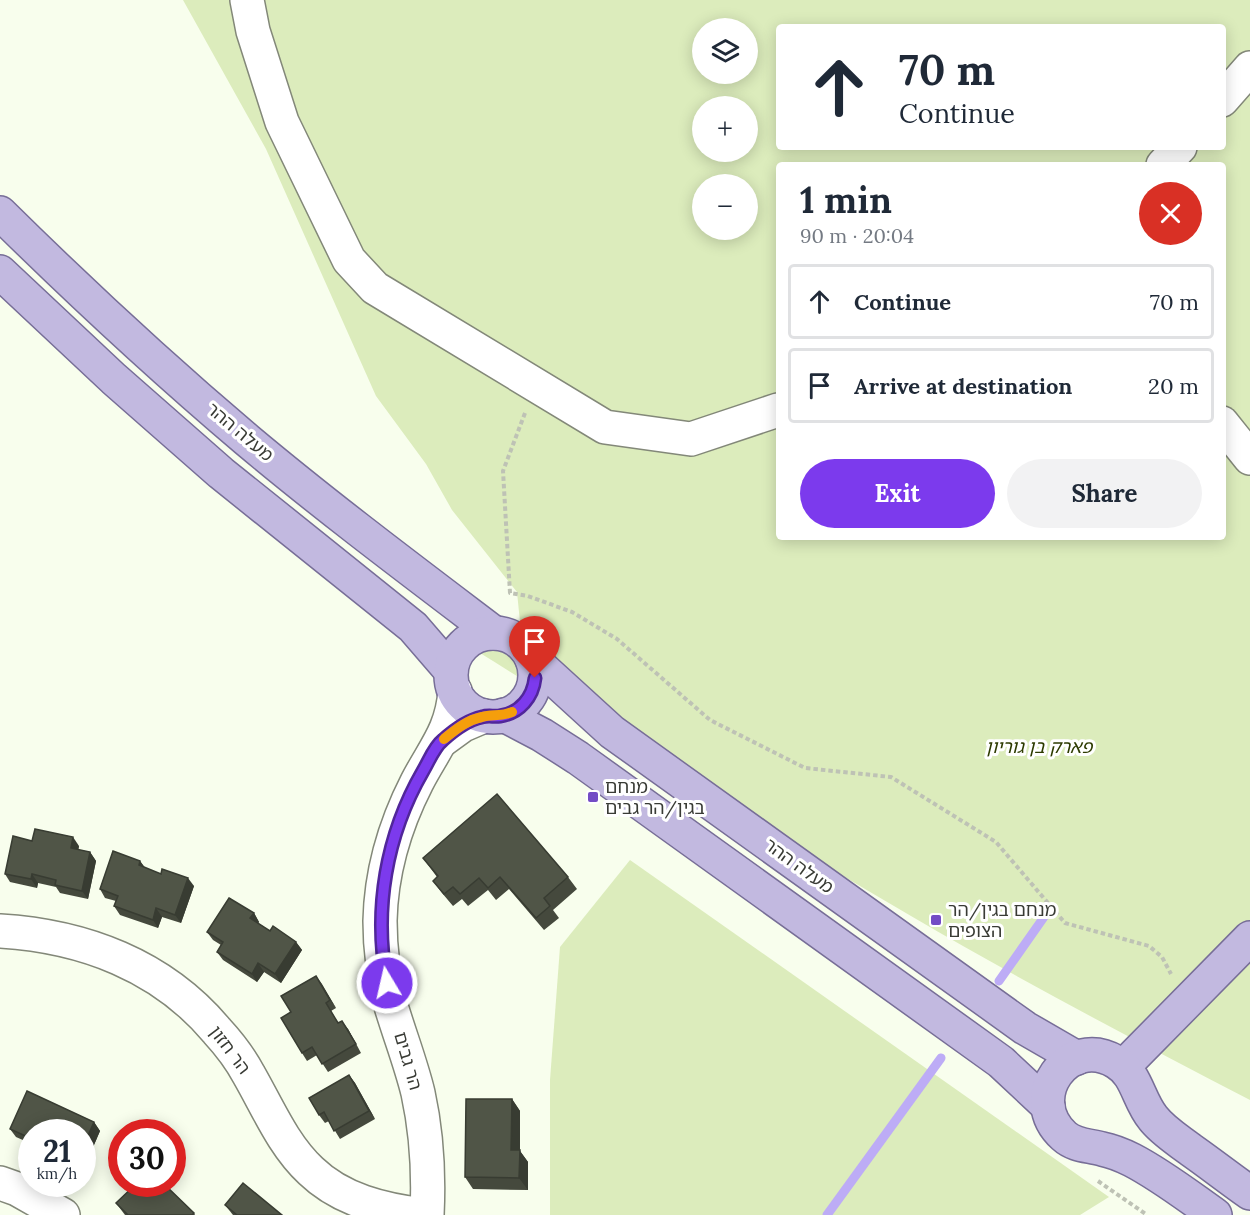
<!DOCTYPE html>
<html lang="en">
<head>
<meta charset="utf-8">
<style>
  body { margin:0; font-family:Lora,"Noto Sans Hebrew",serif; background:#f2f2f3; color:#1f2937; height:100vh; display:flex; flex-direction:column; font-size:22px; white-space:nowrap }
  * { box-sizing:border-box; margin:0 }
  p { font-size:20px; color:#747a83 }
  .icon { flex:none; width:33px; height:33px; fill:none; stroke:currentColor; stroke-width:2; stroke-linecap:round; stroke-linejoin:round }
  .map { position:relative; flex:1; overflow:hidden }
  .side { position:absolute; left:776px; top:162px; width:450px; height:378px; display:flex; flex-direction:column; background:#fff; border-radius:6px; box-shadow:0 3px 15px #0003 }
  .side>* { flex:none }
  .top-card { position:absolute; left:776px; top:24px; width:450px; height:126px; border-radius:6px; box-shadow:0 3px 15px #0003; background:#fff; color:#1f2937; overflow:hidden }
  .fabs { position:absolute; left:692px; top:18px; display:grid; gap:12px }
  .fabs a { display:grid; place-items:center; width:66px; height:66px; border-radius:50%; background:#fff; box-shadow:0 3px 15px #0003; font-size:30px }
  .speed { position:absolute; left:18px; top:1119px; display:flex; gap:12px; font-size:30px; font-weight:700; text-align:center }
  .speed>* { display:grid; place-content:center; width:78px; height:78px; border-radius:50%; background:#fff; box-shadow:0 3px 15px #0003; line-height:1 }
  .speed small { font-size:15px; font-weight:400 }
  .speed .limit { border:9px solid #d22; background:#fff; color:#111 }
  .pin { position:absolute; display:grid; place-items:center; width:51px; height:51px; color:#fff; margin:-62px -26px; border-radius:50% 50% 50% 0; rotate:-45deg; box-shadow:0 0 6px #0007 }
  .pin .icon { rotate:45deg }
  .me { position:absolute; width:66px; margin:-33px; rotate:351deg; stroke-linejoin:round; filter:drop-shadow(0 0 4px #0008) }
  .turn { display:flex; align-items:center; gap:21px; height:126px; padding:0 24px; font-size:27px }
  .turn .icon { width:78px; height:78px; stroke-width:2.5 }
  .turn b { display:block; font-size:42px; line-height:51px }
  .round { display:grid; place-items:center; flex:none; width:63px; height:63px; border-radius:32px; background:#f2f2f3 }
  .head { display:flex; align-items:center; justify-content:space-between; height:102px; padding:0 24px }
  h1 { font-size:36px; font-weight:700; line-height:45px }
  .primary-button { display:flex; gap:12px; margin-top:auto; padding:12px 24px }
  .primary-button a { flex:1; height:69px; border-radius:36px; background:#7c3aed; color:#fff; font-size:24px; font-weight:700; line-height:69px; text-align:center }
  .primary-button a+a { background:#f2f2f3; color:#1f2937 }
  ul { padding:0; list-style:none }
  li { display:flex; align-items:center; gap:18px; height:75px; margin:0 12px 9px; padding:0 12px; border:3px solid #e0e1e3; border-radius:6px }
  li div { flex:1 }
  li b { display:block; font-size:22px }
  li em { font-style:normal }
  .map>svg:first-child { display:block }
  .green { fill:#dcecbc; fill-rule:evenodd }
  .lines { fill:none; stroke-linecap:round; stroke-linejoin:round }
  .stream { stroke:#bdacf6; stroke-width:9 }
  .minor-casing { stroke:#838879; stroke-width:36 }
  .major-casing { stroke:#776e97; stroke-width:36 }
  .path { stroke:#bec2b5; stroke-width:4; stroke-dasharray:4.5 3; stroke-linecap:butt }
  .minor { stroke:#fff; stroke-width:33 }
  .major { stroke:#c2b9e0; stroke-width:33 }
  .wall { fill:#45493d }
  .shaded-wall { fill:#383c32 }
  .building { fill:#505547; stroke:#383c32; stroke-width:1.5 }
  .route-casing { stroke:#51269a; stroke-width:15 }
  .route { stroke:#7c3aed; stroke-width:10 }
  .slow { stroke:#f59e0b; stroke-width:10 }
  .poi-dot { fill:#734cc5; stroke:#fff; stroke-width:2 }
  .labels { text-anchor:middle; stroke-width:6; stroke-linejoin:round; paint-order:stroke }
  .street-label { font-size:18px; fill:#393b35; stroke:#fff }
  .park-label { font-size:18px; font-style:italic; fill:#2d3b00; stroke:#fff }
  .poi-label { font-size:18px; fill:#393b35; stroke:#fff; text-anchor:start }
</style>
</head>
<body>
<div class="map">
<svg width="1250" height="1215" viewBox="0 0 1250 1215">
  <rect width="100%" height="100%" fill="#f8feed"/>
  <g class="green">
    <path d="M183,0H1250V1100C1136,1041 1022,981 911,916C765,831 623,742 480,653L520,622L517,592L452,510L426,464L376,396L266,149ZM778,27H1222V147H778ZM702,28H747V74H702ZM702,106H747V152H702ZM778,165H1222V537H778ZM702,184H747V230H702Z"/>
    <polygon points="630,860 1109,1197 1080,1215 550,1215 550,1080 560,947"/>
  </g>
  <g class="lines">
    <g class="stream">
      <polyline points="999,981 1044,917"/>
      <polyline points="827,1215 941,1058"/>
    </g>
    <g class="minor-casing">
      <g id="minor">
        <polyline points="247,0 253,31 282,122 349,260 375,288 605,427 691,439 778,410"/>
        <polyline points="1222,100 1250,68"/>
        <polyline points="1163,165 1180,147"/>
        <polyline points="1222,423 1250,458"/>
        <polyline points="441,741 463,725 484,716"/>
        <path d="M0,931C83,936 162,965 217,1031C229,1044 241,1060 249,1075C268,1108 283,1145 311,1171C341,1200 383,1210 424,1215"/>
        <polyline points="0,1183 17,1189 63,1215"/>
        <path d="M427,1215C429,1174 427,1134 418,1093C411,1064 400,1036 391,1006C384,979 380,949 380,921C381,873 395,825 417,782C434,749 452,731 455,691"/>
      </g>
    </g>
    <g class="major-casing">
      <g id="major">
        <path d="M0,213C80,292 162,368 247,440C327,507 411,570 494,633"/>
        <polyline points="0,272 114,379 221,473 413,627 451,671"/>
        <circle cx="493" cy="675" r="42"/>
        <polyline points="532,659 612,732 1025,1028 1077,1058"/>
        <polyline points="504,715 542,735 578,758 1001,1062 1048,1106"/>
        <polyline points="1124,1066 1250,938"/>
        <path d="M1215,1215C1188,1196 1161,1175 1132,1160C1122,1155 1112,1151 1102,1149C1088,1145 1075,1146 1064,1136C1022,1098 1068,1033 1116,1062C1137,1074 1138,1100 1153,1118C1163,1131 1178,1140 1191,1150C1211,1164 1230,1179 1250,1193"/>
      </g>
    </g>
    <g class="path">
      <polyline points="525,413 503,471 510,593 528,596 572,612 617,639 710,720 805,768 891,777 996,842 1065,923 1149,946 1162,957 1171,974"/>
      <polyline points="1098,1181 1147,1215"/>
    </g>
    <use href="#minor" class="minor"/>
    <use href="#major" class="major"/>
  </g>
  <g class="wall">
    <polygon points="79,846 78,850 90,852 96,861 88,899 60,893 56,887 38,883 37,888 10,882 5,874"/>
    <polygon points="423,858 568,877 577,889 553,910 559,918 544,930 509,889 496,900 488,890 468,906 462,899 453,906 442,893 433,881 437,877"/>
    <polygon points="140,861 145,868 194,886 181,923 162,917 158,928 120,915 114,906 116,901 105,898 100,889"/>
    <polygon points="254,913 259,922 258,923 270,931 296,942 302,950 281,983 264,972 257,982 223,960 217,952 221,945 213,940 207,932"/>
    <polygon points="316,976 336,1008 331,1011 338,1023 348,1029 361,1053 328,1072 317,1055 307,1061 302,1053 291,1012"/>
    <polygon points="349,1075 355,1083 375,1119 340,1139 329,1121 325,1123 319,1115"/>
    <polygon points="512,1099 520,1111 520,1151 528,1162 528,1190 473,1189 465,1177"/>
    <polygon points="94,1122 100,1131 84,1168 82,1167 82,1132 32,1132 32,1144 16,1137 10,1129"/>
    <polygon points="116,1203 194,1213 195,1215 125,1215"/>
    <polygon points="225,1205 282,1215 233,1215"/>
  </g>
  <g class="shaded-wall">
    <polygon points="73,837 79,846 77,856 71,848"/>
    <polygon points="90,852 96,861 88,899 82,891"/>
    <polygon points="140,861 146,869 139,865"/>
    <polygon points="32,874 38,883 37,888 31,879"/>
    <polygon points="188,878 194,886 181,923 175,915"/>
    <polygon points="156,908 162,917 158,928 153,920"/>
    <polygon points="254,913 259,922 256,926 250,918"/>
    <polygon points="296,942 302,950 281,983 275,974"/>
    <polygon points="258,963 264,972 257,982 252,974"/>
    <polygon points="316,976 322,984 336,1008 330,1000"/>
    <polygon points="342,1021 348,1029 361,1053 356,1044"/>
    <polygon points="349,1075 355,1083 375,1119 369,1111"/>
    <polygon points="512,1099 520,1111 520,1151 528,1162 528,1190 519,1178 511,1150"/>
    <polygon points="94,1122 100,1131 84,1168 82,1166 82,1149"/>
  </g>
  <g class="building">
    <polygon points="497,794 568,877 544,898 550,906 536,918 500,877 488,888 479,878 460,894 453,887 444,894 433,881 438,876 423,858"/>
    <polygon points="35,829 73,837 71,848 90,852 82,891 55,885 56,880 32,874 31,879 5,874 13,836 32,841"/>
    <polygon points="113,851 140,861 139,865 161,874 162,869 188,878 175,915 156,908 153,920 114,906 118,896 100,889"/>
    <polygon points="229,898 254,913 250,918 270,931 273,926 296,942 275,974 258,963 252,974 217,952 223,942 207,932"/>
    <polygon points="316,976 330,1000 326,1003 338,1023 342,1021 356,1044 322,1064 312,1047 302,1053 281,1018 291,1012 281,996"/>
    <polygon points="349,1075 369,1111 334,1131 324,1112 319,1115 309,1098"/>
    <polygon points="27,1091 94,1122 82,1149 82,1132 32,1132 32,1139 10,1129"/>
    <polygon points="466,1099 512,1099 511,1150 520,1150 519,1178 465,1177"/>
    <polygon points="243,1183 282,1215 237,1215 225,1205"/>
    <polygon points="136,1184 164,1184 194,1213 192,1215 128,1215 116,1203"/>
  </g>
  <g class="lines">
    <g class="route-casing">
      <path id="route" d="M387,983C373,910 386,835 423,771C429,761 434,747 443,740C454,730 468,720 482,717C488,715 494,717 500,716C520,713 533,697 535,678"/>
    </g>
    <use href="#route" class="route"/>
    <path class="slow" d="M444,739C455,730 467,720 482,717C492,714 501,717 512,712"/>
  </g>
  <g class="poi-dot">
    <rect x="587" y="791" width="12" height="12" rx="3"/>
    <rect x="930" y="914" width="12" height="12" rx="3"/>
  </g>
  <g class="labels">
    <g class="street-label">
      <text transform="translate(240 432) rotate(40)" y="6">מעלה ההר</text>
      <text transform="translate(799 866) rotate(36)" y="6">מעלה ההר</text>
      <text transform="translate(230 1050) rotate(53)" y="6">הר חזון</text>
      <text transform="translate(408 1061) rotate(74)" y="6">הר גבים</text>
    </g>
    <g class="park-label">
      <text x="1039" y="753">פארק בן גוריון</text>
    </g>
    <g class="poi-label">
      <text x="605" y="793">מנחם<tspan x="605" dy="21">בגין/הר גבים</tspan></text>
      <text x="948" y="916">מנחם בגין/הר<tspan x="948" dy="21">הצופים</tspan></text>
    </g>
  </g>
</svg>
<div class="fabs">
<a><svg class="icon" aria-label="layers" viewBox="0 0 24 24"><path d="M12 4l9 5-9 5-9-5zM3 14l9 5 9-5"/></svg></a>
<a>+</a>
<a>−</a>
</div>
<div class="speed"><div>21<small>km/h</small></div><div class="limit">30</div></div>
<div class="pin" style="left:535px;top:678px;background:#d93025"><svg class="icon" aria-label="arrive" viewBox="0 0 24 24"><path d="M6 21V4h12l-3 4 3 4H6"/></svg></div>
<svg class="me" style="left:387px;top:983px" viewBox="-20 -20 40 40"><circle r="17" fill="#7c3aed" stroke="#fff" stroke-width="3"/><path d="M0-11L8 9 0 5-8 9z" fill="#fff"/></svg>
<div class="top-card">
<div class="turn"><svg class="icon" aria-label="ahead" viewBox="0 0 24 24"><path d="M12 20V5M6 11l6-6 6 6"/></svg><div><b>70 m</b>Continue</div></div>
</div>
<section class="side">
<div class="head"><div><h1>1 min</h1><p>90 m · 20:04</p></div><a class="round" style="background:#d93025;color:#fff"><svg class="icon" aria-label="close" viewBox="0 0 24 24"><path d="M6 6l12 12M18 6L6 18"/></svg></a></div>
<ul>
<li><svg class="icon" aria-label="ahead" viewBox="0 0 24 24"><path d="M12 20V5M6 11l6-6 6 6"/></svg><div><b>Continue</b></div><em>70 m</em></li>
<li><svg class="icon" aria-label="arrive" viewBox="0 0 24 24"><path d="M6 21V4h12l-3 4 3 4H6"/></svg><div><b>Arrive at destination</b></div><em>20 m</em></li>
</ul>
<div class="primary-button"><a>Exit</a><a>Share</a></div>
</section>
</div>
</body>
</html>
